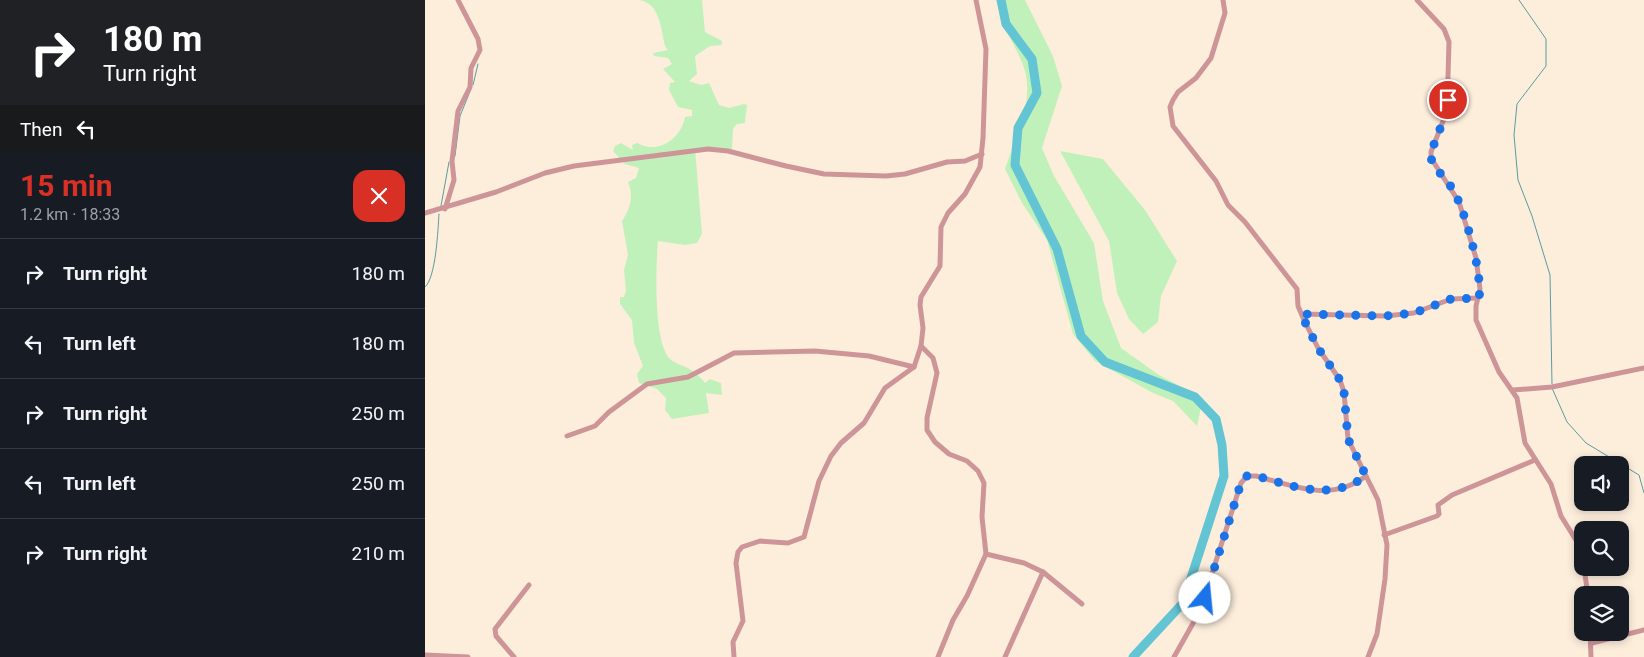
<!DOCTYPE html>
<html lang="en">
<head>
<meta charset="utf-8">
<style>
  body { margin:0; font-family:Roboto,sans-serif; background:#242831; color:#f1f3f6; height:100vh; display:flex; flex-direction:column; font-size:19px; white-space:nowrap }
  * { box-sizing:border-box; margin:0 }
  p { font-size:16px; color:#9ea1a6 }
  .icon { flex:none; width:28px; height:28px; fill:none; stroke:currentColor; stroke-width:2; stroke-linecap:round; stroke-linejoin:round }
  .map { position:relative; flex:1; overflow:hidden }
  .drawer { display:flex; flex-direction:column; background:#171b24; width:425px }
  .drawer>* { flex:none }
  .top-card { background:#202124; color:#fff; overflow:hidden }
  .controls { position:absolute; left:1149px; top:456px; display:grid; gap:10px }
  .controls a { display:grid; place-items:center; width:55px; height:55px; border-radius:10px; background:#171b24; box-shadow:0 2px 8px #0003; font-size:25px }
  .pin { position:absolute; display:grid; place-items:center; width:42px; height:42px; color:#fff; margin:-21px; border:2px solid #fff; border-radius:50%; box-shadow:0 1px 5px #0007 }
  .me { position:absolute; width:55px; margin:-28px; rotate:17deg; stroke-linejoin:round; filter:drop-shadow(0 0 4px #0008) }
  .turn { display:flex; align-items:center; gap:18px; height:105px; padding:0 20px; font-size:22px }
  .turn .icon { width:65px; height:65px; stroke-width:2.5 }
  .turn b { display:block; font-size:35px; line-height:42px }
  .then { display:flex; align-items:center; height:48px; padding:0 20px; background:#0003; gap:10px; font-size:19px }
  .round { display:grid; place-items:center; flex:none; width:52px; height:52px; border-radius:15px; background:#242831 }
  .head { display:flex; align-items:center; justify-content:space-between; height:85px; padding:0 20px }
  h1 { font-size:30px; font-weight:700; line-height:38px; color:#d93025 }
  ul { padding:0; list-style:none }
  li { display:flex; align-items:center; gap:15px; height:70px; padding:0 20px; border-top:1px solid #363941 }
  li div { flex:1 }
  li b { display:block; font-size:19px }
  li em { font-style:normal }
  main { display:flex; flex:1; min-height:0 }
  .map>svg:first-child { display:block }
  .green { fill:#c1f1bb }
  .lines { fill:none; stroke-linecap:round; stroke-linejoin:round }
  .stream { stroke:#599ba3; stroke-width:1 }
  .river { stroke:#63c4d4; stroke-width:9 }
  .street { stroke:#ce9599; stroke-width:5 }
  .route { stroke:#1a73e8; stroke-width:9; stroke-dasharray:0 16.2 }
</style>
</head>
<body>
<main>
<section class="drawer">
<div class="top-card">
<div class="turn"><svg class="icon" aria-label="right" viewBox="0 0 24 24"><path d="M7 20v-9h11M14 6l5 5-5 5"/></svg><div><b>180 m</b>Turn right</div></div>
<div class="then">Then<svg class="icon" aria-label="left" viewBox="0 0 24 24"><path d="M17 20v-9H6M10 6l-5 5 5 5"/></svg></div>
</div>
<div class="head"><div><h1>15 min</h1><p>1.2 km · 18:33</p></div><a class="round" style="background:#d93025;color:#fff"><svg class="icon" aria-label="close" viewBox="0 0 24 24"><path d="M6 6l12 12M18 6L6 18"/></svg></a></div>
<ul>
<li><svg class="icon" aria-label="right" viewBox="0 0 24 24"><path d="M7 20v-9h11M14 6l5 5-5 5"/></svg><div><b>Turn right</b></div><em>180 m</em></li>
<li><svg class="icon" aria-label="left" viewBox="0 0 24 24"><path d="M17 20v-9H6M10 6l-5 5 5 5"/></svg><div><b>Turn left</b></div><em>180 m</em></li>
<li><svg class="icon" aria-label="right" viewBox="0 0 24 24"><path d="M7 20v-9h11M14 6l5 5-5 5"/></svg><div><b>Turn right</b></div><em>250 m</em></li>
<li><svg class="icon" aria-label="left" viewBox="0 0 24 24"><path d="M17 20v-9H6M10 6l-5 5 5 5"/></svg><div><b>Turn left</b></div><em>250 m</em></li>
<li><svg class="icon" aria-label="right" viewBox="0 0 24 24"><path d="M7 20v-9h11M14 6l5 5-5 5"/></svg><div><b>Turn right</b></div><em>210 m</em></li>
</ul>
</section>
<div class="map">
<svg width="1219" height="657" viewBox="0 0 1219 657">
  <rect width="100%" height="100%" fill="#fdeedc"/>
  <g class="green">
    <path d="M214,0H277L280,32L297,41V45L285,46L270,56L272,74L264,81L276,85L284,83L294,105L304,108L319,104L322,105L320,123L312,124L308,129L307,149L270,148L277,234L272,243L260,245L233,241C231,266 228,342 245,359C252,365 262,366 269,372C273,375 277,379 280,383L285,379L296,383L297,395L281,393L284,413L247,419L240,410L241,398L232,389L214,383L212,374L218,366L209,343L207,320L195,304V297H199L201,291L199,270L203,255L197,221C205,209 209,197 203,182L211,178L214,168L200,164L188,151L190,146L196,143L208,150L207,145L212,143C233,155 256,139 260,117L267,116V110L253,107L244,90L245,83L250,82L238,69L247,64L243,58L229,56L228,53L243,50L240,46C236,29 235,3 214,0Z"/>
    <path d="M573,0H600L628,56L637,86L617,148L629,176L669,243L678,301L696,348L734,375L778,398L772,426L748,401L728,393L670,361L648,334L622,240L597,203L580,169C590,138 610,101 599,68C591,45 575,26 573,0Z"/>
    <polygon points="635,151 678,159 720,210 752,261 736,296 733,322 718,334 704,319 692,293 684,241"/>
  </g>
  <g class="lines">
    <g class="stream">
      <polyline points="1094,0 1121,39 1121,66 1092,104 1089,135 1093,180 1107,216 1125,275 1127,384"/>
      <polyline points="48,85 53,64"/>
      <polyline points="30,156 35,116 46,89"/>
      <polyline points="16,206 24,162"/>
      <path d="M0,287C11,278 13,229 14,214"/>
      <polyline points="1127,388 1142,422 1161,443 1214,475 1219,493"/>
    </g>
    <polyline class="river" points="576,0 581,24 607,59 612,93 593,128 590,165 632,249 656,336 680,362 770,397 791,419 797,445 799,476 758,603 708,657"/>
    <g class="street">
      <polyline points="992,0 1019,29 1024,42 1022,111 1006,152 1006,158 1034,202 1051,258 1055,289 1051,306 1051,320 1074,372 1092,398 1100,443 1126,484 1136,516 1154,545 1158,558"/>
      <polyline points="20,209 29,180 27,161 33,111 45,87 46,68 55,50 53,39 33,0"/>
      <polyline points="0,213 71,192 120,173 149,166 283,149 303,151 361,166 399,174 461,176 480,174 522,162 540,161 557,154"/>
      <polyline points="877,314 960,316 989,313 1026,299 1053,298"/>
      <polyline points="496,346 508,358 512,373 502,418 502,430 510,442 524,454 542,461 553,471 559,483 557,517 561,554 599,563 618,572 580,657"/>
      <polyline points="1088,390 1127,387 1219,368"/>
      <polyline points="142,436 170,426 184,412 222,384 263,377 309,353 390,351 444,356 489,367"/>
      <polyline points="941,476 953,500 962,545 960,579 952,634 943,657"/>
      <polyline points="959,535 1012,516 1014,514 1013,505 1027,495 1110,460"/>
      <polyline points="1159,568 1163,595"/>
      <polyline points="618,572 657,604"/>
      <polyline points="1165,632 1166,657"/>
      <polyline points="1167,643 1219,630"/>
      <polyline points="0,655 43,657"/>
      <polyline points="89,657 71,636 70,629 104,585"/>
      <polyline points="309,657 308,642 318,621 311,563 313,552 317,547 335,541 363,543 379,537 394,481 406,456 416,443 439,423 460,388 489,367 496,346 498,328 495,305 496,297 515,266 516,227 523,213 540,194 555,167 558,138 561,49 551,0"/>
      <polyline points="513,657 528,620 542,596 561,554"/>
      <path d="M749,657L775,611L816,483L822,476H831C869,486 905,503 941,476L923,439L919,392L915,380L893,348L879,320L873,306L872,289L820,222L803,205L791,181L748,126L745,107L748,100L753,92L771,78L786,58L800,13L798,0"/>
    </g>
  </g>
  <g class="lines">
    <path class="route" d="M780,598L816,483L822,476H831C869,486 905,502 941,476L923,439L919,392L915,380L893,348L876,314L960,316L989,313L1026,299L1054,298C1058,276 1040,209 1028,190C1022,179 1009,169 1006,158V152L1022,111L1023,100"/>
  </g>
</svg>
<div class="controls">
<a><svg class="icon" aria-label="sound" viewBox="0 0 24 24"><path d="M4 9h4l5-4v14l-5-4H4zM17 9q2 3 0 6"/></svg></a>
<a><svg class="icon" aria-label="search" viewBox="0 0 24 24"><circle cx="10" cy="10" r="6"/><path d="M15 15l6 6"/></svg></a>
<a><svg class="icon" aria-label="layers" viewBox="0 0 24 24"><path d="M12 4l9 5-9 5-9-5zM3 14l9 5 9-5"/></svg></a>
</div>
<div class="pin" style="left:1023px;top:100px;background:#d93025"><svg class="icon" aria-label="arrive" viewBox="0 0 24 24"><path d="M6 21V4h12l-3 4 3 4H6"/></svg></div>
<svg class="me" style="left:780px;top:598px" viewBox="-20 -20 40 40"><circle r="19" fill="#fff"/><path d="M0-13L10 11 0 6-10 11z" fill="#1a73e8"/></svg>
</div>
</main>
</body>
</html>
